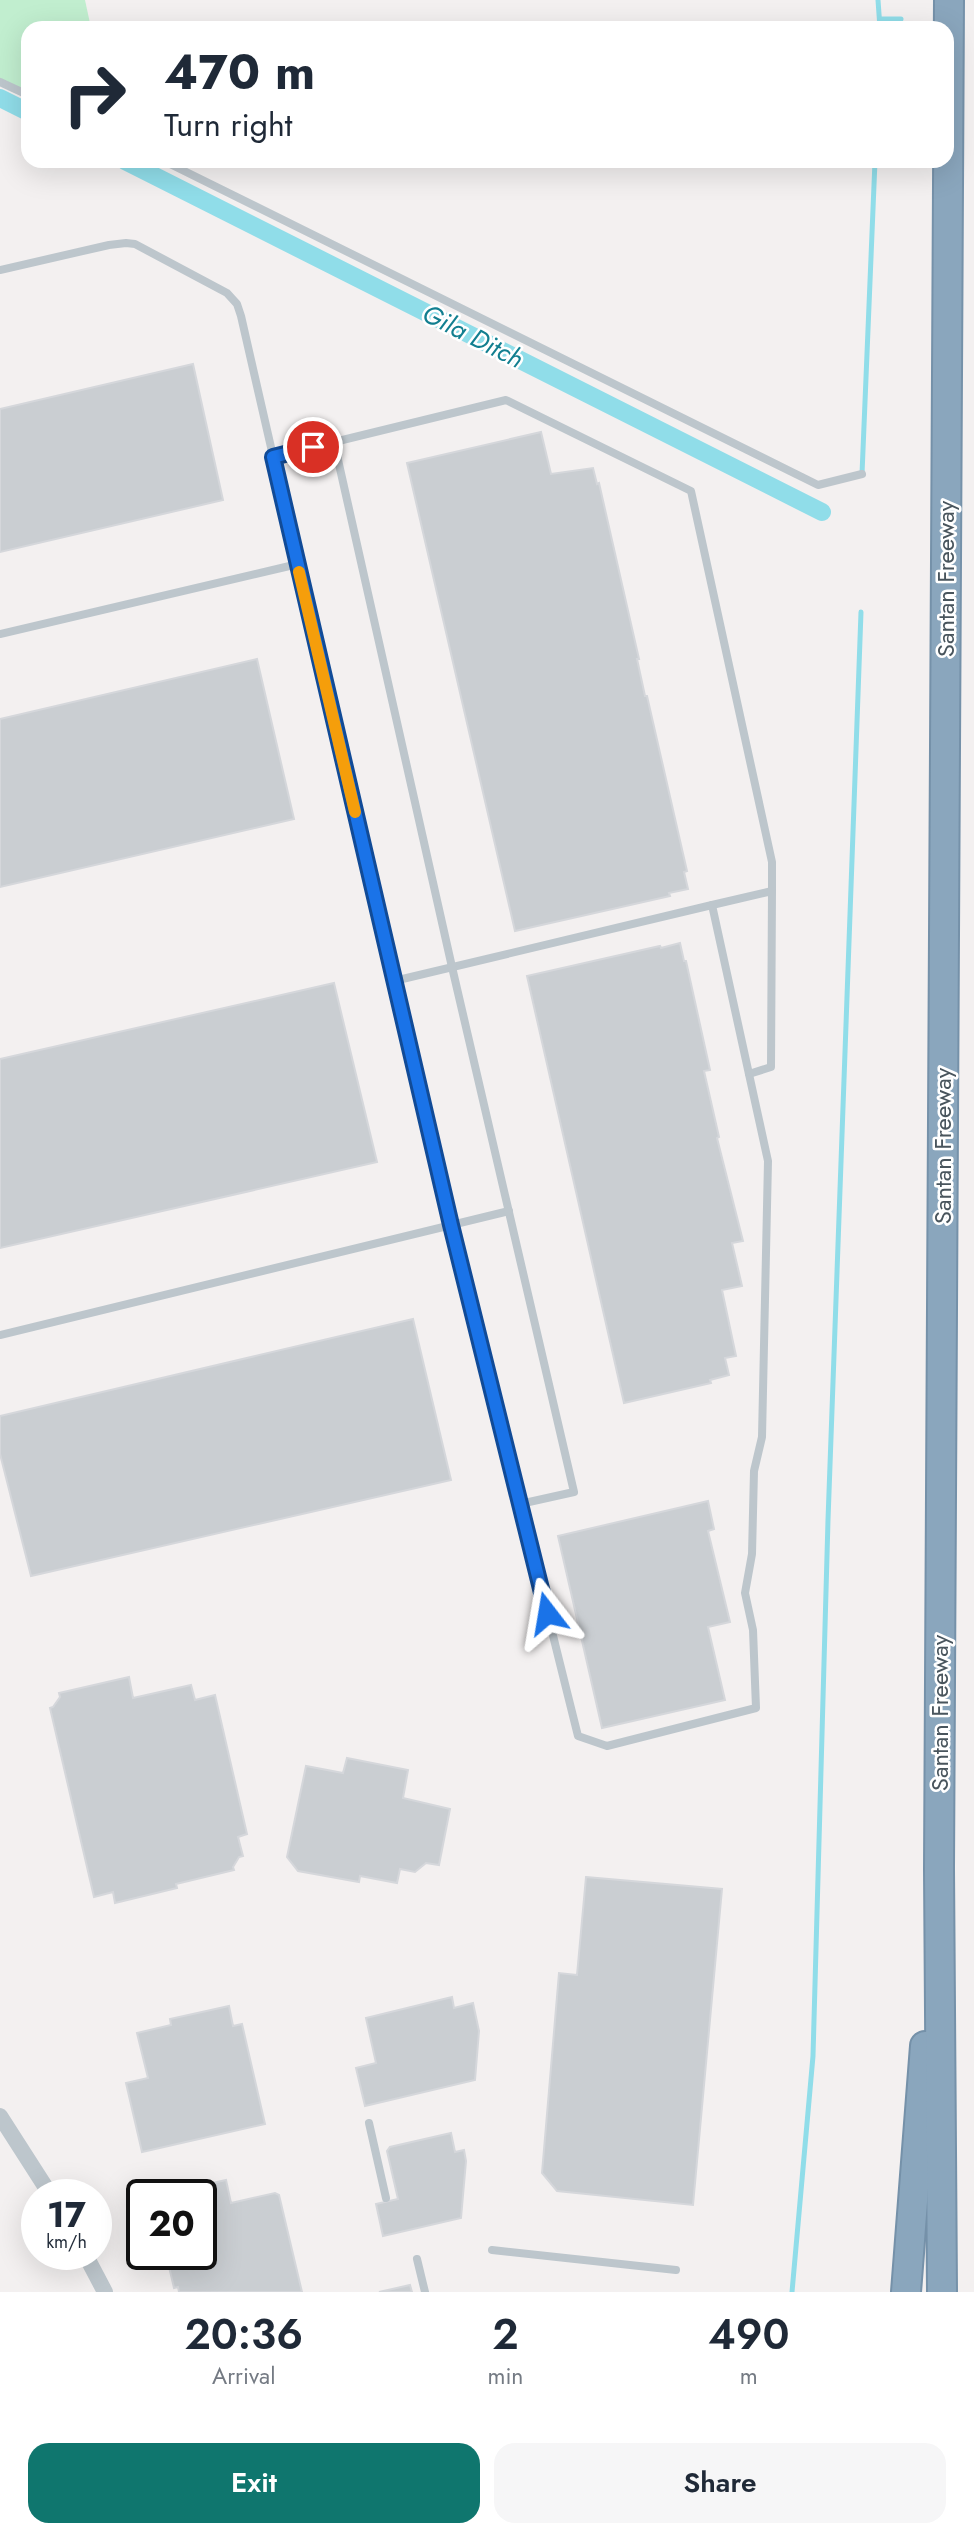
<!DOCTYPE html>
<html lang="en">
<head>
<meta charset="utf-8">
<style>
  body { margin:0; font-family:Jost,sans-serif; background:#f6f6f7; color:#1f2937; height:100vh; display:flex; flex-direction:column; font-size:26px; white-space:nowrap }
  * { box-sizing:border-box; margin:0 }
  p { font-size:23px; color:#747a83 }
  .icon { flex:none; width:38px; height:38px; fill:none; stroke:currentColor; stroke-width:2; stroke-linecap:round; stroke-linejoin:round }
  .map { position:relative; height:2292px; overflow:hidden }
  .side { display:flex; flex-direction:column; background:#fff; flex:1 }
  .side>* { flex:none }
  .banner { position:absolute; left:21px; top:21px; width:933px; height:147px; border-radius:21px; box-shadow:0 7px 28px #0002; background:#fff; color:#1f2937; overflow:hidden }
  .speed { position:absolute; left:21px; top:2179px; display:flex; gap:14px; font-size:35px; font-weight:700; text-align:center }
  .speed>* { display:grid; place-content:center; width:91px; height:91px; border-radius:50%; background:#fff; box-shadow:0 7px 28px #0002; line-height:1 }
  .speed small { font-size:18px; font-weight:400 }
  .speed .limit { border:4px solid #111; border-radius:10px; background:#fff; color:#111 }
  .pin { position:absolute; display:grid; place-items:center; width:60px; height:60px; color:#fff; margin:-30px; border:4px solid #fff; border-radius:50%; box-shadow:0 2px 7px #0007 }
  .me { position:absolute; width:77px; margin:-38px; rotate:346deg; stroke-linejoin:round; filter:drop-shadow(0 0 5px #0008) }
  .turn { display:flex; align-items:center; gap:24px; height:147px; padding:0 28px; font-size:32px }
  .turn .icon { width:91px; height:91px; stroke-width:2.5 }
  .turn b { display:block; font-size:49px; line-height:60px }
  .eta { display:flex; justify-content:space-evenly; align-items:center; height:119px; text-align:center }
  .eta b { font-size:42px; font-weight:600; line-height:49px }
  .button { display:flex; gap:14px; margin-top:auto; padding:14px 28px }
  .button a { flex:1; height:80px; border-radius:21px; background:#0f766e; color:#fff; font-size:28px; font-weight:600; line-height:80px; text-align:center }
  .button a+a { background:#f6f6f7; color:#1f2937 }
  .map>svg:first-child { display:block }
  .green { fill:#c1eecf }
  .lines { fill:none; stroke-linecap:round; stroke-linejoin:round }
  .stream { stroke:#90dde9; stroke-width:5 }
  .canal { stroke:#90dde9; stroke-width:18 }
  .building { fill:#caced2; stroke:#d5d7db; stroke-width:2 }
  .motorway-casing { stroke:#7591a9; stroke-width:32 }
  .service { stroke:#bdc6cc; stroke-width:8 }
  .minor { stroke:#bdc6cc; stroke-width:16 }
  .motorway { stroke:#8aa6bd; stroke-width:28 }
  .route-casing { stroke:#114b97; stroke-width:18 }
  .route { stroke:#1a73e8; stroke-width:12 }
  .slow { stroke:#f59e0b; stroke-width:12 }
  .labels { text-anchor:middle; stroke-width:5; stroke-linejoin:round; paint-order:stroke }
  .street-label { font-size:24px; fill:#49555d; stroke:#fff }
  .water-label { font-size:26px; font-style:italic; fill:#127f90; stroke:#fff }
</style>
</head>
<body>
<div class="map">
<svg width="974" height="2292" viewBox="0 0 974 2292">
  <rect width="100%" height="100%" fill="#f3f0f0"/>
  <polygon class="green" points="0,0 85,0 91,28 28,28 28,95 0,82"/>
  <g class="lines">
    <g class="stream">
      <polyline points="878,0 880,28"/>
      <polyline points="881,19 901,19"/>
      <polyline points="862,474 875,161"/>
      <polyline points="792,2292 813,2056 828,1520 861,612"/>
    </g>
    <g class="canal">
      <polyline points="0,98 28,112"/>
      <polyline points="125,161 822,512"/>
    </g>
  </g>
  <g class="building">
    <polygon points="193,364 223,500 0,552 0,409"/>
    <polygon points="541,432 551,474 593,468 597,484 599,483 639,659 637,659 645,696 647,696 687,871 684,872 688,889 669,893 670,896 515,931 407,463"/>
    <polygon points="257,659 294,819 0,887 0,719"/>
    <polygon points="680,943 684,961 686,961 710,1070 704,1071 719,1137 717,1138 743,1241 732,1243 742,1286 722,1290 736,1356 725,1358 729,1375 710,1380 711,1383 624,1403 527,976 660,946 661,948"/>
    <polygon points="334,983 377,1162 0,1248 0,1059"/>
    <polygon points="413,1319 451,1480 31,1576 0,1454 0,1416"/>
    <polygon points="708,1501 714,1529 708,1531 730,1622 708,1627 725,1700 602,1728 558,1536"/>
    <polygon points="129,1677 133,1698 191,1685 195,1700 215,1695 247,1834 238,1837 243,1856 239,1857 233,1867 234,1870 176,1884 177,1888 115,1903 113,1892 94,1897 50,1708 53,1707 60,1697 59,1693"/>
    <polygon points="347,1758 408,1770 403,1798 450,1809 439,1865 426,1863 415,1872 400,1869 397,1883 360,1876 359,1882 298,1871 287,1857 306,1766 343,1773"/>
    <polygon points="586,1877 722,1889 693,2205 557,2191 542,2173 559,1973 577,1975"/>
    <polygon points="452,1997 454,2008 473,2003 479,2031 475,2080 365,2106 356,2068 376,2063 366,2018"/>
    <polygon points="229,2006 233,2026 242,2024 265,2124 142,2152 126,2083 148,2078 137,2033 171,2025 170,2019"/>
    <polygon points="451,2133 455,2152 464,2150 466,2161 461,2218 383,2236 376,2204 398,2199 387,2151 390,2147"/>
    <polygon points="226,2180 231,2203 275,2193 279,2195 302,2292 179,2292 178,2287 174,2288 166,2254 201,2254 201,2194 172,2194 172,2192"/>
    <polygon points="410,2285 412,2292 379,2292"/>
  </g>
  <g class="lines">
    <g class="motorway-casing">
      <g id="motorway">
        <polyline points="906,2292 925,2046"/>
        <polyline points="942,2292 939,1869 949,0"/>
      </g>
    </g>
    <g class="service">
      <polyline points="0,82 28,95"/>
      <polyline points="164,161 818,485 862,474"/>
      <path d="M0,270L109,245L126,243L135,244L227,293L237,304L241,316C349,790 460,1264 578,1736L607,1746L756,1708L753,1630L745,1593L752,1554L754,1471L762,1437L768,1161L712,905L394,981"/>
      <polyline points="334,442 452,967 574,1492 520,1504"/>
      <polyline points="273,457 506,400 691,491 772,862 772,891"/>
      <polyline points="0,634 298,564"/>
      <polyline points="712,905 772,891 771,1067 749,1074"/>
      <polyline points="0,1335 509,1211"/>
      <polyline points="369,2123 386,2198"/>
      <polyline points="492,2250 676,2270"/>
      <polyline points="417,2259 425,2292"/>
    </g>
    <g class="minor">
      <polyline points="0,2116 50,2194"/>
      <polyline points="85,2254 105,2292"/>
    </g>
    <use href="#motorway" class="motorway"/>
  </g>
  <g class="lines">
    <g class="route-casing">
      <polyline id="route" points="313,447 273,457 451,1225 547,1613"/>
    </g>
    <use href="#route" class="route"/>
    <polyline class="slow" points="299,572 355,812"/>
  </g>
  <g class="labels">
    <g class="street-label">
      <text transform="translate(946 579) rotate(-90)" y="8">Santan Freeway</text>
      <text transform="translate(943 1146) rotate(-90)" y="8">Santan Freeway</text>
      <text transform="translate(940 1713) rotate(-90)" y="8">Santan Freeway</text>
    </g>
    <g class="water-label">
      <text transform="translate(473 336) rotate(27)" y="9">Gila Ditch</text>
    </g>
  </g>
</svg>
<div class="speed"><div>17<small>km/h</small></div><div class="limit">20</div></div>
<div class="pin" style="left:313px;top:447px;background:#d93025"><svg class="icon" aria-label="arrive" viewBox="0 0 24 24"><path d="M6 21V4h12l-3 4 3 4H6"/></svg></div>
<svg class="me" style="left:547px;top:1613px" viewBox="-20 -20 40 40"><path d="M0-17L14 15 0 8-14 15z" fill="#1a73e8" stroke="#fff" stroke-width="4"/></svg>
<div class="banner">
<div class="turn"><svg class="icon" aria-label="right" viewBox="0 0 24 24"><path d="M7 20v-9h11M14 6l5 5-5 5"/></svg><div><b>470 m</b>Turn right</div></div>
</div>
</div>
<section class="side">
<div class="eta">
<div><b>20:36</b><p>Arrival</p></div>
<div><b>2</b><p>min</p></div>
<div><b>490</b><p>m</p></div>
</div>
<div class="button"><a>Exit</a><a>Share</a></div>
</section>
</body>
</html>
